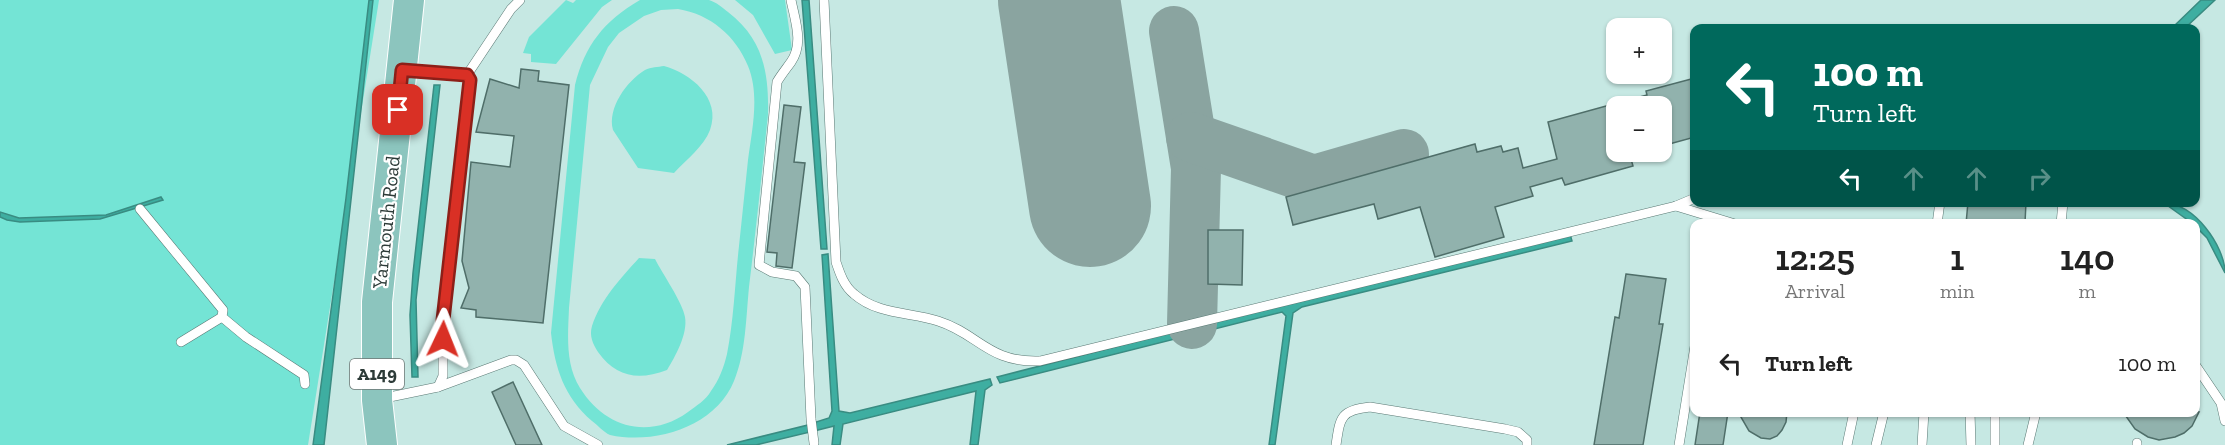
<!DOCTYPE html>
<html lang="en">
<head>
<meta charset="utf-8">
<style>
  body { margin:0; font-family:"Zilla Slab",serif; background:#f2f2f2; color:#222; height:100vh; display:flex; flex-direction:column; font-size:22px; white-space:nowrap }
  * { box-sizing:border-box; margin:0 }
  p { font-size:20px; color:#767676 }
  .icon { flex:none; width:33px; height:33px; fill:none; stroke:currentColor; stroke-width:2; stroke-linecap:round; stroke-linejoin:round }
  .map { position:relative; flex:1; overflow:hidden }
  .drawer { position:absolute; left:1690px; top:219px; width:510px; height:198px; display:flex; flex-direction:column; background:#fff; border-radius:12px; box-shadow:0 2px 4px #0004 }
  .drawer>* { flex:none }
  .banner { position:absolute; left:1690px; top:24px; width:510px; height:183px; border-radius:12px; box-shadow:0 2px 4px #0004; background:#00695c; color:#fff; overflow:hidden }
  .controls { position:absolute; left:1606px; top:18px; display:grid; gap:12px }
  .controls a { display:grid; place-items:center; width:66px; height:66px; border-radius:12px; background:#fff; box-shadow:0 2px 4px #0004; font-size:30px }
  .pin { position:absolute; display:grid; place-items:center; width:51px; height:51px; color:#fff; margin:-26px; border-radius:12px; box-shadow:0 3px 9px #0006 }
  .me { position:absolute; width:66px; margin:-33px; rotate:2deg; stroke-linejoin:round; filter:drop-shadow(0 0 4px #0008) }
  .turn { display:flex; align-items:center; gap:21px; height:126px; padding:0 24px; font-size:27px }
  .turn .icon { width:78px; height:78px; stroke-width:2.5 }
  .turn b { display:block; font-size:42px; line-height:51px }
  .lanes { display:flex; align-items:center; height:57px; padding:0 24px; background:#0003; justify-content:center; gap:30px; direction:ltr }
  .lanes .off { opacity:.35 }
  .eta { display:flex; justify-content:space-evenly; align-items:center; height:102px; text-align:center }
  .eta b { font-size:36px; font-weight:600; line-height:42px }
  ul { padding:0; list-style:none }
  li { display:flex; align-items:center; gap:18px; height:84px; padding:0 24px }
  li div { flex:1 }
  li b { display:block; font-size:22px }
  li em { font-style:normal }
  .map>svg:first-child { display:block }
  .green { fill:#74e4d5; fill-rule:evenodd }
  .water { fill:#3eaea1; stroke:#398c82; stroke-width:1.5 }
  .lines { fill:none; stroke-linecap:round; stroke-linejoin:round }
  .taxiway { stroke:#8aa4a0; stroke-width:50 }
  .runway { stroke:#8aa4a0; stroke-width:122 }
  .building { fill:#91b2ad; stroke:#4f6e69; stroke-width:1.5 }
  .service-casing { stroke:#5a7974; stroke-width:10 }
  .primary-casing { stroke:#fff; stroke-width:32 }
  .service { stroke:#fff; stroke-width:9 }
  .primary { stroke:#8cc5be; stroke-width:30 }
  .route-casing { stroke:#8d1f18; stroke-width:15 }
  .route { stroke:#d93025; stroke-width:10 }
  .labels { text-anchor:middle; stroke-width:4.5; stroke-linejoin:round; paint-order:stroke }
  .shield { fill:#fff; stroke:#6c7674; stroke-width:1.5 }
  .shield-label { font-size:18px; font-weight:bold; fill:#2d3b38 }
  .street-label { font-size:20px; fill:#2d3b38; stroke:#fff }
</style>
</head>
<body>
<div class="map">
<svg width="2225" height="445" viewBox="0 0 2225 445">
  <rect width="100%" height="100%" fill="#c6e8e3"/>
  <g class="green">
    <polygon points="0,0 379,0 308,445 0,445"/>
    <polygon points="566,0 573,3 576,0 612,0 602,7 556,64 531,62 531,54 523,53 529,37"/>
    <path d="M640,0C655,0 696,0 709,0C716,2 723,8 728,12C763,39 769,72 768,114C762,172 756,229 749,287C746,317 746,352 734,381C716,426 656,445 610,435C603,432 598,425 592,421C564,397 555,368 551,333L575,85C585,45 604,21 640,0ZM678,9C710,14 736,36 748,66C760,95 752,130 748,160C745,189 742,217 739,246C735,281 734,319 727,354C724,367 719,380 711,391C706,400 696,406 688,412C649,440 605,428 580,388C565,364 568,335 569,308L590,85L608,47L619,33L644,16L661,10Z"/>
    <polygon points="735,0 785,0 792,50 775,54 753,15"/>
    <path d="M664,66C690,73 722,98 710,130C704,146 686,160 674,173L638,168L613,130C607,108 627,81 645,70C651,67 658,67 664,66Z"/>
    <path d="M639,258L655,259C662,273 683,303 685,317C688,334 675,357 667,370C638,381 616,377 598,352C593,344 589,336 592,326C601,299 620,279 639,258Z"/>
  </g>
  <g class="water">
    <polygon points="369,0 373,0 324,445 313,445 346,198"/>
    <polygon points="802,0 809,0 827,249 821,249"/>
    <polygon points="2201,0 2215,0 2185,28 2172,28"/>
    <polygon points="434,85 440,85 416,300 418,377 412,377 410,315 413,273"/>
    <polygon points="161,197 163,200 100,219 20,222 7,220 0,217 0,212 19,218 106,215"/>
    <path d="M2164,203C2193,202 2225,246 2225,273L2207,238L2196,227V224L2192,223Z"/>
    <polygon points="1570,234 1572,241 1302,307 1293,313 1275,445 1269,445 1286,316 1282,312 1000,383 997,377 1271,307"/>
    <polygon points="828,254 839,411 850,413 990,379 992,385 985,390 978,445 970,445 976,391 843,424 840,445 832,445 834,426 814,431 813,423 829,418 832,411 822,255"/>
    <polygon points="808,425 810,432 756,445 727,445"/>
  </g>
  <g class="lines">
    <g class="taxiway">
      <polyline points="1174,31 1196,168 1192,324"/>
      <polyline points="1191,137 1314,180 1404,154"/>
    </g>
    <polyline class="runway" points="1059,0 1090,206"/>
  </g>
  <g class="building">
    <polygon points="521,69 539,71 538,81 569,85 543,323 476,317 476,310 461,308 469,288 462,261 471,162 510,167 514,136 476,132 490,79 519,88"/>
    <polygon points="1695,78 1695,137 1662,146 1662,106 1622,106 1621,102 1647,95 1646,91"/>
    <polygon points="1617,103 1617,152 1629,152 1633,166 1565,185 1562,178 1530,187 1533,196 1495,207 1504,237 1435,257 1420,207 1378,219 1374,204 1293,225 1286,197 1475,144 1477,152 1501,146 1503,152 1518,148 1523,168 1557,159 1548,122"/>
    <polygon points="784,105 801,107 794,162 805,163 792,268 776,266 777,253 767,252"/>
    <polygon points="1968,202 2026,202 2025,223 2006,221 2005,224 1966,224"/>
    <polygon points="1208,230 1243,230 1242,285 1208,284"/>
    <polygon points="1626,274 1666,279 1659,324 1663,324 1643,445 1594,445 1615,317 1619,318"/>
    <polygon points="513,382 542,445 516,445 492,392"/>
    <polygon points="1700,412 1728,412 1723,445 1695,445"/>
    <polygon points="1738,412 1787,412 1786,422 1782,430 1777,436 1770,439 1761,438 1749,431"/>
    <polygon points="2123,412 2199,412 2192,426 2184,433 2175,437 2159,440 2148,437 2135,429"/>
  </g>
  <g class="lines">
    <g class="service-casing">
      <g id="service">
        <path d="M791,0C795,20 804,44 791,62C786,69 781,75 777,82L759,265L772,272L796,276L805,287L811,419L814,443"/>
        <path d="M824,0L836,262C840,274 844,286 854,294C878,315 910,312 938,321C979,334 988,363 1040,361L1676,206L1695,198"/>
        <polyline points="467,75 511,9 520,0"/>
        <polyline points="1676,206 1735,224"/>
        <polyline points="140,209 223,310 222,317 246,337 304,375 305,384"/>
        <polyline points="1937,224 1940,202"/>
        <polyline points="2061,224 2063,202"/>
        <polyline points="181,342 222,317"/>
        <polyline points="2196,366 2221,403 2225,421"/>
        <polyline points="438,387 511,360 516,360 524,365 564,426 598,445"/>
        <polyline points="380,399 438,387 443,376 443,320 470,87 470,80 467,75 407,71"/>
        <polyline points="1970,412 1971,445"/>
        <polyline points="1995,412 1995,445"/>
        <path d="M1336,445C1340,418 1340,410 1370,407L1505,429L1518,432L1527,440V445"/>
        <polyline points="1679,445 1695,346"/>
        <polyline points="1847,445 1854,412"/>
        <polyline points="1876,445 1884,412"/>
        <polyline points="1922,445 1924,412"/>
        <polyline points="2028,445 2036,412"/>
        <polyline points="2137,445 2137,443"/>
      </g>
    </g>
    <g class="primary-casing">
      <polyline id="primary" points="382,445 377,400 377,302 409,0"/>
    </g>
    <use href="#service" class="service"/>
    <use href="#primary" class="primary"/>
  </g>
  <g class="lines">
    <g class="route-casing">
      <polyline id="route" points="398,110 402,70 467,75 470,80 443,320 443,339"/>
    </g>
    <use href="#route" class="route"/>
  </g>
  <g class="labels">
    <rect class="shield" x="350" y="359" width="54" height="30" rx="4.5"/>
    <g class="shield-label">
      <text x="377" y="380">A149</text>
    </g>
    <g class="street-label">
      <text transform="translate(386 222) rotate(-84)" y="7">Yarmouth Road</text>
    </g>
  </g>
</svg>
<div class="controls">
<a>+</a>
<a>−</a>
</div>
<div class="pin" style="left:398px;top:110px;background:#d93025"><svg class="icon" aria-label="arrive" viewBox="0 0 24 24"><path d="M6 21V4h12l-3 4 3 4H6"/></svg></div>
<svg class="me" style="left:443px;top:339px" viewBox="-20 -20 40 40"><path d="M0-17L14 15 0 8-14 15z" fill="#d93025" stroke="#fff" stroke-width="4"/></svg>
<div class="banner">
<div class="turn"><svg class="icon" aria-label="left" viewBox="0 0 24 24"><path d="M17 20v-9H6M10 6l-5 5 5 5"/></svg><div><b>100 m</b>Turn left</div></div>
<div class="lanes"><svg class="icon" aria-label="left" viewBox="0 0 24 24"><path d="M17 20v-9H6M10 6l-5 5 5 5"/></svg><svg class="icon off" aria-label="ahead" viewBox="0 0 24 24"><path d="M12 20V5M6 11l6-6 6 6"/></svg><svg class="icon off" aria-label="ahead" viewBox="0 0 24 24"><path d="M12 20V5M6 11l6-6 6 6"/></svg><svg class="icon off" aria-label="right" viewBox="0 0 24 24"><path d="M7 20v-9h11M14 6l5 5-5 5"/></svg></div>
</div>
<section class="drawer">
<div class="eta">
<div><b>12:25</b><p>Arrival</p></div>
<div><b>1</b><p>min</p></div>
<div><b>140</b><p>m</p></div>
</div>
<ul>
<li><svg class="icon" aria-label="left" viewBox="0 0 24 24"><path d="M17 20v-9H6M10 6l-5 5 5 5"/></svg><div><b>Turn left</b></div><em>100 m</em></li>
</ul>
</section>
</div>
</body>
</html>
